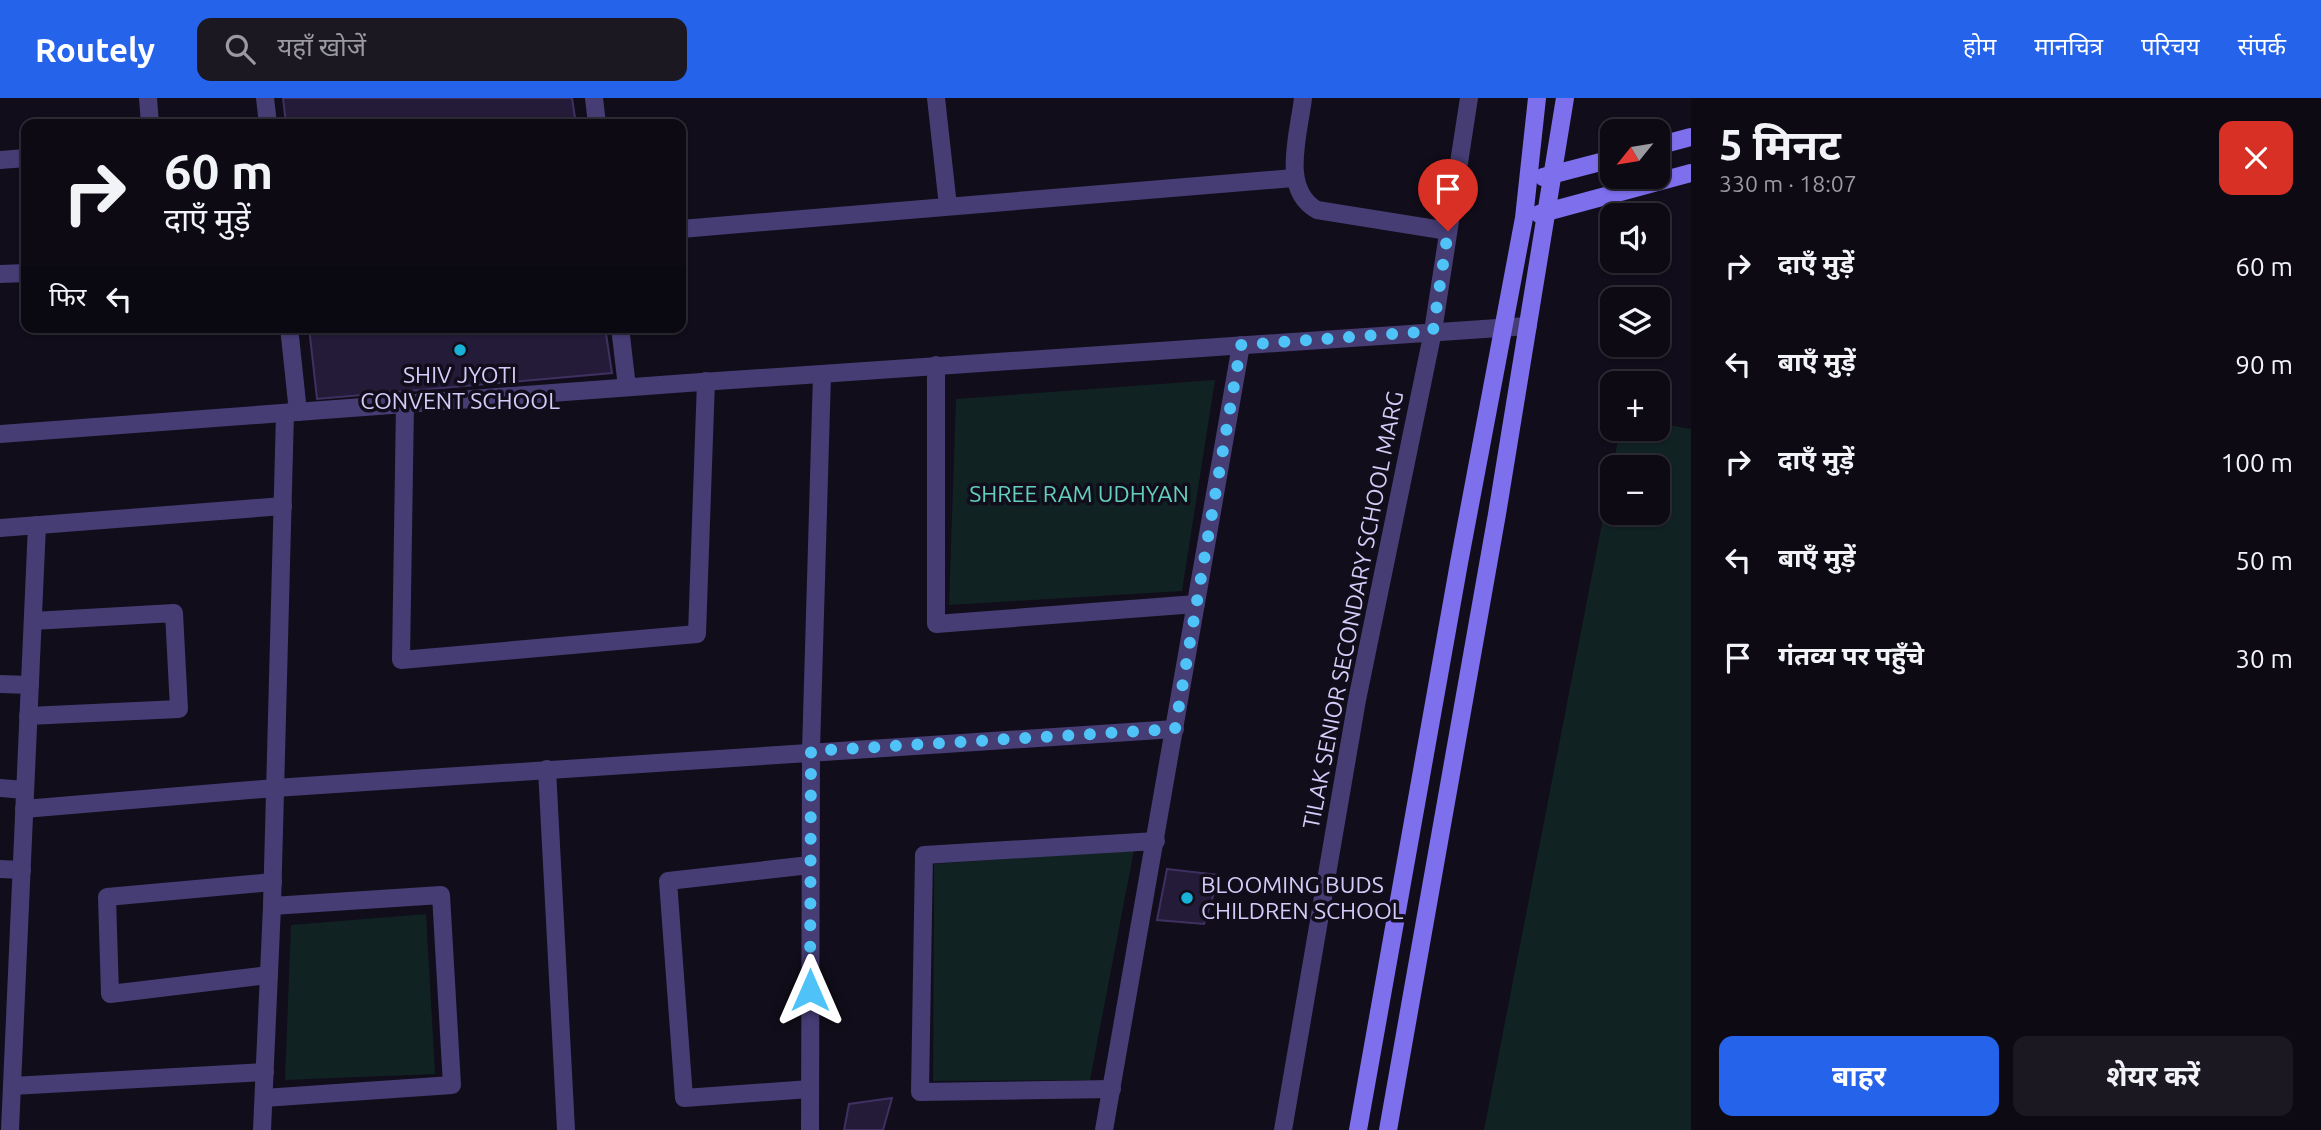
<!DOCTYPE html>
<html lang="hi">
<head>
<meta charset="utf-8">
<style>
  body { margin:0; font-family:Ubuntu,"Noto Sans Devanagari",sans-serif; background:#1b1822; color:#f1f3f6; height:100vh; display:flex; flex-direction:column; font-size:26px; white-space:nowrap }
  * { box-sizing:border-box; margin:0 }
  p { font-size:23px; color:#9a9aa0 }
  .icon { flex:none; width:38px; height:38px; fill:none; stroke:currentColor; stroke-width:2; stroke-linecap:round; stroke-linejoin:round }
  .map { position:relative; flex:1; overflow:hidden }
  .drawer { display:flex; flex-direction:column; background:#0d0a14; width:630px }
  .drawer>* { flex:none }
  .guide { position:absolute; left:21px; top:21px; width:665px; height:214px; border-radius:14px; box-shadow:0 2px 5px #0004,0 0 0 2px #2d2b34; background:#0d0a14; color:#f1f3f6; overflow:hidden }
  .needle { width:46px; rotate:240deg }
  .tools { position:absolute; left:1600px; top:21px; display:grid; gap:14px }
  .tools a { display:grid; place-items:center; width:70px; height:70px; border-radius:14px; background:#0d0a14; box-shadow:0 2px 5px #0004,0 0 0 2px #2d2b34; font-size:35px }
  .pin { position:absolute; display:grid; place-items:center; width:60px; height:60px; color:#fff; margin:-72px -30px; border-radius:50% 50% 50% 0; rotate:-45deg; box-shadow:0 0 7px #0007 }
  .pin .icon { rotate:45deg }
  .me { position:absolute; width:77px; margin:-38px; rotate:0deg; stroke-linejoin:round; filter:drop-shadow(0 0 5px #0008) }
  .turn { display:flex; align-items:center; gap:24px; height:147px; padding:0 28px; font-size:32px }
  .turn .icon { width:91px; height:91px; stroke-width:2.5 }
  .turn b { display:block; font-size:49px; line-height:60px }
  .then { display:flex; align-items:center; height:66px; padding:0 28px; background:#0003; gap:14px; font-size:26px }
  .round { display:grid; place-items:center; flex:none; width:74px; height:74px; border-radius:14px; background:#1b1822 }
  .head { display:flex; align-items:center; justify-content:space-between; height:119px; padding:0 28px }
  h1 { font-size:42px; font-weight:700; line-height:52px }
  .button { display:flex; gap:14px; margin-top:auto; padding:14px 28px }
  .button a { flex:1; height:80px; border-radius:14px; background:#2563eb; color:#fff; font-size:28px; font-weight:700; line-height:80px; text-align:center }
  .button a+a { background:#1b1822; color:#f1f3f6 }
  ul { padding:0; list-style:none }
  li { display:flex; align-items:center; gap:21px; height:98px; padding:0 28px }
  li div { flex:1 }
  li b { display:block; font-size:26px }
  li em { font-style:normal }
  header { display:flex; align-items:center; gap:42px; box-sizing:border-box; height:98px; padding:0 35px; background:#2563eb; color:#fff }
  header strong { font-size:33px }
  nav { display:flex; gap:38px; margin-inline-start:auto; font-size:24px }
  .search { width:490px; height:63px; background:#1b1822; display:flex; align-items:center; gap:18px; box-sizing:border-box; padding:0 24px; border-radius:14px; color:#9a9aa0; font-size:26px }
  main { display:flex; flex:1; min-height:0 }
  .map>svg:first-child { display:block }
  .green { fill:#112223 }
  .building { fill:#241b39; stroke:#3f3062; stroke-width:2 }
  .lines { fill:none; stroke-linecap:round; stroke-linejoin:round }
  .street { stroke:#453d74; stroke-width:18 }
  .secondary { stroke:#7e6fed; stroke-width:18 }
  .route { stroke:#4fc3f7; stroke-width:12; stroke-dasharray:0 21.6 }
  .poi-dot { fill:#1ab1d7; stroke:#110d1a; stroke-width:2.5 }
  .labels { text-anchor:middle; stroke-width:7; stroke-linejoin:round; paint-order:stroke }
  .poi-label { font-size:23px; fill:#d6ccf9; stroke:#110d1a }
  .park-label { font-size:23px; fill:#63cfbe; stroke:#110d1a }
  .street-label { font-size:23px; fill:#d6ccf9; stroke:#110d1a }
</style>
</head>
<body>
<header>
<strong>Routely</strong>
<div class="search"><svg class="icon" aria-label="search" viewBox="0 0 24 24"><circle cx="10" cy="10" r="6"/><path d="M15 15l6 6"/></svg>यहाँ खोजें</div>
<nav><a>होम</a><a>मानचित्र</a><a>परिचय</a><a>संपर्क</a></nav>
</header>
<main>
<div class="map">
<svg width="1691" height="1032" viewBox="0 0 1691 1032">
  <rect width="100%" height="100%" fill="#110d1a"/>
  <g class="green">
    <polygon points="1215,282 1182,493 949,507 956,301"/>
    <polygon points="1657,325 1691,331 1691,1032 1484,1032 1612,374 1612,415 1657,415 1657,369 1613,369 1620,331 1657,331"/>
    <polygon points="1134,752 1090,982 933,983 934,766"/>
    <polygon points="426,816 435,976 285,982 291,827"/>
  </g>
  <g class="building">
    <polygon points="283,0 572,0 576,26 286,26"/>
    <polygon points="309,229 605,229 612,275 317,301"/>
    <polygon points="1167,771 1220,777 1204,826 1157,822"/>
    <polygon points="892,1000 883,1032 844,1032 849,1006"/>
  </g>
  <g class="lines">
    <g class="street">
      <polyline points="148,0 150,26"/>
      <polyline points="265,0 268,26"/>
      <polyline points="594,0 597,26"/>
      <polyline points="936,0 948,108"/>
      <path d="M1303,0C1299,36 1280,91 1317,112L1448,133"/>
      <polyline points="0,62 26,60"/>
      <polyline points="681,131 1293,80"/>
      <polyline points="0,176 26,175"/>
      <polyline points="289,229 298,314"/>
      <polyline points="620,229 627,289"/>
      <polyline points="936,267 936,526 1196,506"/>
      <polyline points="405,306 401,562 697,536 706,283"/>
      <polyline points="0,336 687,285 1528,228"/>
      <polyline points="0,430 283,408"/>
      <polyline points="0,586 30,587"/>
      <polyline points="28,618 179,611 174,515 33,523"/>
      <polyline points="547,671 566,1032"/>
      <polyline points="0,690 25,692"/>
      <polyline points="24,711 275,690 1175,631"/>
      <polyline points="0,771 22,772"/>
      <polyline points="269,877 110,896 107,799 273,784"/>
      <polyline points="12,988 265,974"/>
      <polyline points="810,991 684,1000 668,783 810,767"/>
      <polyline points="1112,991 920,994 924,757 1156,743"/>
      <polyline points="264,1000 452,987 441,797 272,808"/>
      <polyline points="10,1032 37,427"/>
      <polyline points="262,1032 272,808 285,315"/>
      <polyline points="810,1032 811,653 822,276"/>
      <polyline points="1104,1032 1241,247"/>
      <polyline points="1283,1032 1357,602 1433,233 1469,0"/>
    </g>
    <g class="secondary">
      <polyline points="1657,48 1691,39"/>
      <polyline points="1543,79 1612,61"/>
      <polyline points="1539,116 1691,75"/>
      <polyline points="1358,1032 1459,465 1524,120 1537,0"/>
      <polyline points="1388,1032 1497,416 1565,0"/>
    </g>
  </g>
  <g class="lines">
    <polyline class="route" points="810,892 811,653 1175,631 1241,247 1433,233 1448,133"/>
  </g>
  <g class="poi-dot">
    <circle cx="460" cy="252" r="7"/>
    <circle cx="1187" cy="800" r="7"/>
  </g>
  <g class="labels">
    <g class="poi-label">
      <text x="460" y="285">SHIV JYOTI<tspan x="460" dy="26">CONVENT SCHOOL</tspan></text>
      <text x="1201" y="795" text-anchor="start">BLOOMING BUDS<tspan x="1201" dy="26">CHILDREN SCHOOL</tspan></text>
    </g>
    <g class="park-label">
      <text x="1079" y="404">SHREE RAM UDHYAN</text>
    </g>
    <g class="street-label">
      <text transform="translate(1353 512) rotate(-79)" y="8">TILAK SENIOR SECONDARY SCHOOL MARG</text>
    </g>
  </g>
</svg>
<div class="tools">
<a><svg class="needle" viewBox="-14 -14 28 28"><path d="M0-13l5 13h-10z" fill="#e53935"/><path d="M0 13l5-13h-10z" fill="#9a9aa0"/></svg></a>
<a><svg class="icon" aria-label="sound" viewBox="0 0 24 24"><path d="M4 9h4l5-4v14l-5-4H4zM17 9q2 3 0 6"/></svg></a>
<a><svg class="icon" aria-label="layers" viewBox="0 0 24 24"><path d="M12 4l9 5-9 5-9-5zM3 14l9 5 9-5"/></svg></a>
<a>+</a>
<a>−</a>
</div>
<div class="pin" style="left:1448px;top:133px;background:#d93025"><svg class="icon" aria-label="arrive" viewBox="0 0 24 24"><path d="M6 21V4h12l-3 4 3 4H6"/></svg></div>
<svg class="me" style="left:810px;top:892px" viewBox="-20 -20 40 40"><path d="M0-17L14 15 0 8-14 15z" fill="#4fc3f7" stroke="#fff" stroke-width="4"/></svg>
<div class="guide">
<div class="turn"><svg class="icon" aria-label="right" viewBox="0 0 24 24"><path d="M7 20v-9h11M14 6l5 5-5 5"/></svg><div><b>60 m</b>दाएँ मुड़ें</div></div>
<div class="then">फिर<svg class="icon" aria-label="left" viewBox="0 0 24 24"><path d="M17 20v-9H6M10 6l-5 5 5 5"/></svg></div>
</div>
</div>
<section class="drawer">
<div class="head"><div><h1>5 मिनट</h1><p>330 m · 18:07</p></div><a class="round" style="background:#d93025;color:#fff"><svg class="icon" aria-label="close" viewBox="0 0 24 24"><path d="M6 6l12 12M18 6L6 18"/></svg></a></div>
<ul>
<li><svg class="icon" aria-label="right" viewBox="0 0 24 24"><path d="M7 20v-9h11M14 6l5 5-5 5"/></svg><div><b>दाएँ मुड़ें</b></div><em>60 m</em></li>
<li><svg class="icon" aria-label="left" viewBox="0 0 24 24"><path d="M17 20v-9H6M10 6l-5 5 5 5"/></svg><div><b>बाएँ मुड़ें</b></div><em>90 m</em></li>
<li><svg class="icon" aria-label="right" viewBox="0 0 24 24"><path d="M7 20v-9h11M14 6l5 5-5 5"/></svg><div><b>दाएँ मुड़ें</b></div><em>100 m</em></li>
<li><svg class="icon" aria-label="left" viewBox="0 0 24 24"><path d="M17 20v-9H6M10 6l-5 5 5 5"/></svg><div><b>बाएँ मुड़ें</b></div><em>50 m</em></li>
<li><svg class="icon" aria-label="arrive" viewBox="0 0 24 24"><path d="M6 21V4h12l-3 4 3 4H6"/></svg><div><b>गंतव्य पर पहुँचे</b></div><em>30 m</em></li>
</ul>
<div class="button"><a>बाहर</a><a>शेयर करें</a></div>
</section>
</main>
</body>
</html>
